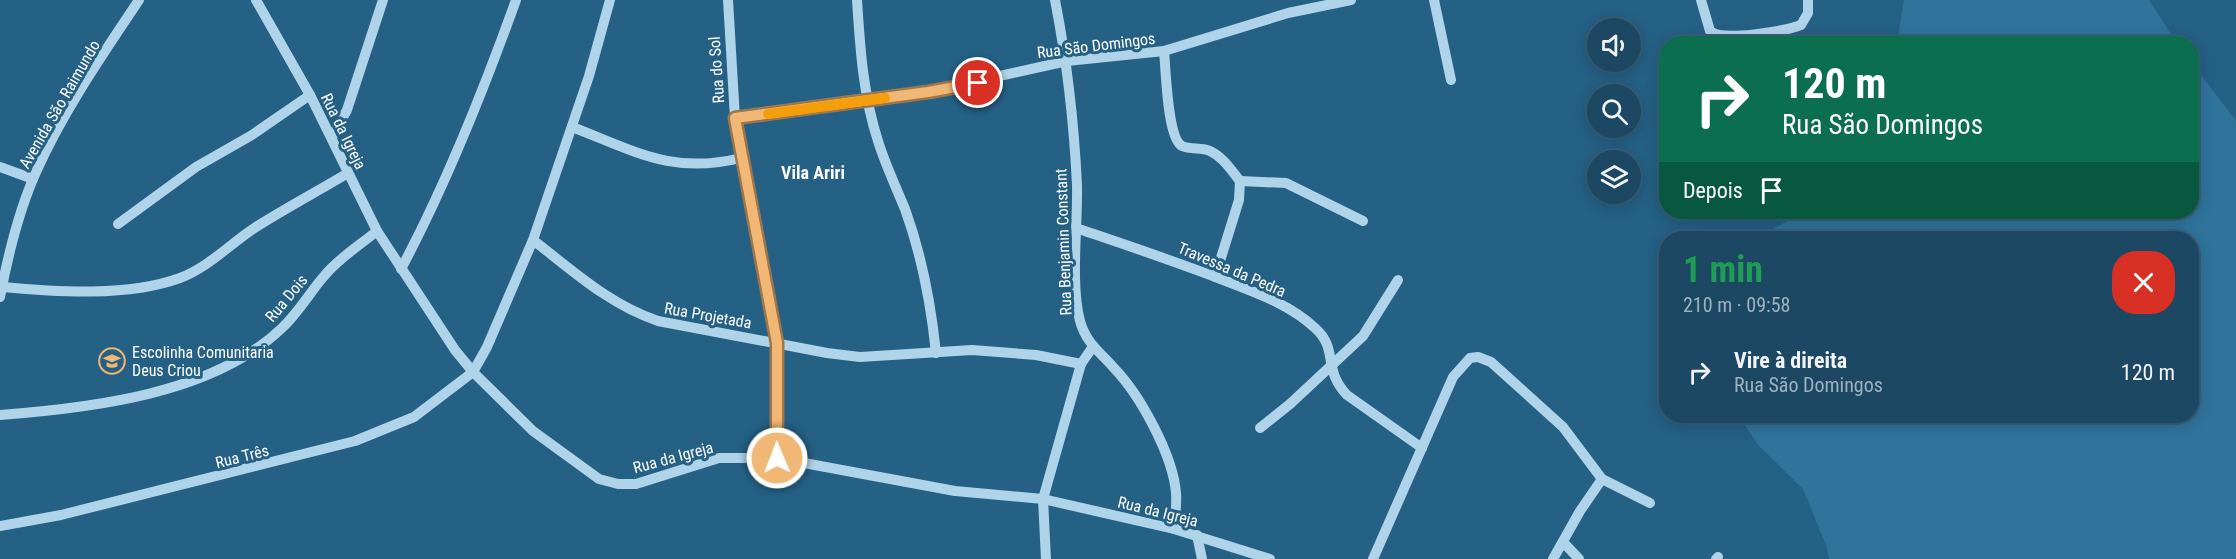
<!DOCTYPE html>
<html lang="pt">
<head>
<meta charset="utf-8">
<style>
  body { margin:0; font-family:"Roboto Condensed",sans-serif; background:#254f6a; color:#f1f3f6; height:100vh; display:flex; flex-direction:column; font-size:22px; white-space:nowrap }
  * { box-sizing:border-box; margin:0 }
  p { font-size:20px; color:#a0b2bf }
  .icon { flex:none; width:33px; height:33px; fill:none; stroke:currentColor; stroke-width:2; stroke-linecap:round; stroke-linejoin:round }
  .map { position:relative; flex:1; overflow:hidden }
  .sheet { position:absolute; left:1659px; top:231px; width:540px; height:192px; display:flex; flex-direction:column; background:#1c4864; border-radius:24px; box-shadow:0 3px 15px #0003,0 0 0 2px #3a6078 }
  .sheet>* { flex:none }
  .top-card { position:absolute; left:1659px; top:36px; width:540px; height:183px; border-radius:24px; box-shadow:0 3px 15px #0003,0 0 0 2px #3a6078; background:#0b6e4f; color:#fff; overflow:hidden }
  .fabs { position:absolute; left:1587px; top:18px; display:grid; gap:12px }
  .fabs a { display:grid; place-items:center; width:54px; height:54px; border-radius:50%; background:#1c4864; box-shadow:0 3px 15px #0003,0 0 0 2px #3a6078; font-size:30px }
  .pin { position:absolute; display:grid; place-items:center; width:51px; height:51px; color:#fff; margin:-26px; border:3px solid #fff; border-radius:50%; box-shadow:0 2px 6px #0007 }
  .me { position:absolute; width:66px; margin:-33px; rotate:359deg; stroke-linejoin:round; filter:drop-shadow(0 0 4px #0008) }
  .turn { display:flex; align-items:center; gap:21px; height:126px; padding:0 24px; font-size:27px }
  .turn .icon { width:78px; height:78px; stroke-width:2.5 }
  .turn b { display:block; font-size:42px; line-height:51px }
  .then { display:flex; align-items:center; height:57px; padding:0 24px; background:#0003; gap:12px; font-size:22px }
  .round { display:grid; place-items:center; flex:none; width:63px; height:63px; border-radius:24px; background:#254f6a }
  .head { display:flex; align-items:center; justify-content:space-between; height:102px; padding:0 24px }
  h1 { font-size:36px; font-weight:700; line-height:45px; color:#1e9e55 }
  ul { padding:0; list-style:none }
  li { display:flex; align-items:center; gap:18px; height:78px; padding:0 24px }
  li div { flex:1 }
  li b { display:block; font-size:22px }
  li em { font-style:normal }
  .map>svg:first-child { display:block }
  .green { fill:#30749c }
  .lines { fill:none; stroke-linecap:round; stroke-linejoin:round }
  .minor { stroke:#afd3e8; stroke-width:10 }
  .route-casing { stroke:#9d774b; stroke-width:15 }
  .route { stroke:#f1b774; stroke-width:10 }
  .slow { stroke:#f59e0b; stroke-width:10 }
  .labels { text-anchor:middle; stroke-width:6; stroke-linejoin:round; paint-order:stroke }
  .street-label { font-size:16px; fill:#fff; stroke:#256085 }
  .poi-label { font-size:16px; fill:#fff; stroke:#256085; text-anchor:start }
  .neighbourhood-label { font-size:18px; font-weight:bold; fill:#fff; stroke:#256085 }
</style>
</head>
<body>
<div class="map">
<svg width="2236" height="559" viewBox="0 0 2236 559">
  <rect width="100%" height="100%" fill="#256085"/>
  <g class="green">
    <polygon points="1904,0 2149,0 2177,43 1897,43"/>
    <polygon points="2192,63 2236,121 2236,559 1829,559 1827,548 1803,489 1758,445 1739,416 2192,416 2192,238 1757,238 1803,212 2192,212"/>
  </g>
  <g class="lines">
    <g class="minor">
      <polyline points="256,0 310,95 377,231 455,350 473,372 533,431 599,479 618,484 636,484 719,458 777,458 955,491 1043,499 1174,529 1270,559"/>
      <polyline points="728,0 735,118 777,343 777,458"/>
      <path d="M857,0C860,47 863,95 878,141C885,164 896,187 905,209C922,256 931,304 936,353"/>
      <path d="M1055,0C1067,61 1074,123 1077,185C1078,226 1070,282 1080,321C1086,343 1100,352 1114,368C1140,395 1173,455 1176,493C1177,504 1175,517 1174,529"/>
      <polyline points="1434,0 1451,80"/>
      <path d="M1701,0L1710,31C1722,42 1785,31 1801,25L1808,13V0"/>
      <path d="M1164,51C1166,69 1167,138 1182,146C1191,150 1202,147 1210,151C1223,157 1231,170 1240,181"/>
      <polyline points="735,118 928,92 1067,61 1164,51 1288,13 1351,0"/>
      <path d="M572,127C635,151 672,175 741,158"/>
      <polyline points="332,137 347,110 383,0"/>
      <polyline points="0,167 33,179"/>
      <polyline points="1240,181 1286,183 1363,221"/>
      <polyline points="118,224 196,167 252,135 310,95"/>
      <path d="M1076,228C1123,244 1171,260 1218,278C1251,291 1289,303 1315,328C1339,349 1322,369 1347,395L1422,448"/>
      <path d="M533,240C573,271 610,305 658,321L827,353L860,357L972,350L1036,355L1081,364"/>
      <path d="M401,269C447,183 483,92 516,0"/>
      <polyline points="1215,277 1239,200 1240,181"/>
      <path d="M2,287C57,292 128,297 180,278C209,267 231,243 256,227C286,208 318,191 348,173"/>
      <path d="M0,297C8,255 19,209 37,170C64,110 103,54 139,0"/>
      <path d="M0,415C92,408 213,394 282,328C299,312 310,292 325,275C339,258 360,245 377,231"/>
      <polyline points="1260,428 1290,404 1363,336 1398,280"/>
      <polyline points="0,526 61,515 355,441 414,417 473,372 487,347 533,240 589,76 610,0"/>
      <polyline points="1197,535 1202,559"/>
      <polyline points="1563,542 1579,559"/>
      <polyline points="1046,559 1043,499 1081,364 1092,348"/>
      <polyline points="1373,559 1453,377 1470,358 1478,357 1491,362 1563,427 1602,479 1650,503"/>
      <polyline points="1553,559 1580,511 1602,479"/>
      <polyline points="1716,559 1718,557"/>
    </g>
  </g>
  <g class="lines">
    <g class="route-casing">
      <polyline id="route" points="777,458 777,343 735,118 928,92 978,83"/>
    </g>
    <use href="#route" class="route"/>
    <polyline class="slow" points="768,114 885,98"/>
  </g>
  <defs>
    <g id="school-ring" transform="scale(1.35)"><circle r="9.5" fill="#256085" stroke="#f1b774" stroke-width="1.5"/><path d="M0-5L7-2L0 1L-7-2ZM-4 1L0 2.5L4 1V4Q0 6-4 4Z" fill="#f1b774"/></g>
  </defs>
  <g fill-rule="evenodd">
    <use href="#school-ring" x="112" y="361"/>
  </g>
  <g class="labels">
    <g class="street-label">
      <text transform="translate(1096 45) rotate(-7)" y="6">Rua São Domingos</text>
      <text transform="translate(716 70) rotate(-94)" y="6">Rua do Sol</text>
      <text transform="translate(59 104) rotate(-60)" y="6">Avenida São Raimundo</text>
      <text transform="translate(344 131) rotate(64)" y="6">Rua da Igreja</text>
      <text transform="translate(1063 242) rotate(-92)" y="6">Rua Benjamin Constant</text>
      <text transform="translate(1232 269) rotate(23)" y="6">Travessa da Pedra</text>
      <text transform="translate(286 298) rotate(-50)" y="6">Rua Dois</text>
      <text transform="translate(708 315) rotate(10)" y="6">Rua Projetada</text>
      <text transform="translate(242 456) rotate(-14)" y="6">Rua Três</text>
      <text transform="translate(673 457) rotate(-15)" y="6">Rua da Igreja</text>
      <text transform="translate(1158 511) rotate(14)" y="6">Rua da Igreja</text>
    </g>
    <g class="poi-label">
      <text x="132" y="358">Escolinha Comunitaria<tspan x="132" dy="18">Deus Criou</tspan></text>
    </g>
    <g class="neighbourhood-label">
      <text x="813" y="179">Vila Ariri</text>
    </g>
  </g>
</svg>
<div class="fabs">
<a><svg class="icon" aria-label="sound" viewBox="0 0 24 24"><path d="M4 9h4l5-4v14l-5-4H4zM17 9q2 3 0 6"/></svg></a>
<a><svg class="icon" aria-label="search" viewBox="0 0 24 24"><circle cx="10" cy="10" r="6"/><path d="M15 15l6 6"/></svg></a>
<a><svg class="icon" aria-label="layers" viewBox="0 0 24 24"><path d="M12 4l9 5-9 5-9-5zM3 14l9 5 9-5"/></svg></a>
</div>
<div class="pin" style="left:978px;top:83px;background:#d93025"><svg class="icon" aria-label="arrive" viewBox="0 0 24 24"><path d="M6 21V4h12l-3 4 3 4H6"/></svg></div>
<svg class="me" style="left:777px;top:458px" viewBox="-20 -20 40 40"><circle r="17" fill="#f1b774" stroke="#fff" stroke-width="3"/><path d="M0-11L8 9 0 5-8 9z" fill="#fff"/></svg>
<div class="top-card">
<div class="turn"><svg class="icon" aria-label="right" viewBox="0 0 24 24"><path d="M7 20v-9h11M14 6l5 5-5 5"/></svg><div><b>120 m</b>Rua São Domingos</div></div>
<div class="then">Depois<svg class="icon" aria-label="arrive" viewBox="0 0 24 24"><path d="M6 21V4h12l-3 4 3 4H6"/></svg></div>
</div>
<section class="sheet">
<div class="head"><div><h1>1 min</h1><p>210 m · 09:58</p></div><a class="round" style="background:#d93025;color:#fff"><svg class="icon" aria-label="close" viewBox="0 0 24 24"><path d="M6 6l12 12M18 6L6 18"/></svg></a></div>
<ul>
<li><svg class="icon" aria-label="right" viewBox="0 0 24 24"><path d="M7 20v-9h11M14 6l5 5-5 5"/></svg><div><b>Vire à direita</b><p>Rua São Domingos</p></div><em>120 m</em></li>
</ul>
</section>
</div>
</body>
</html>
